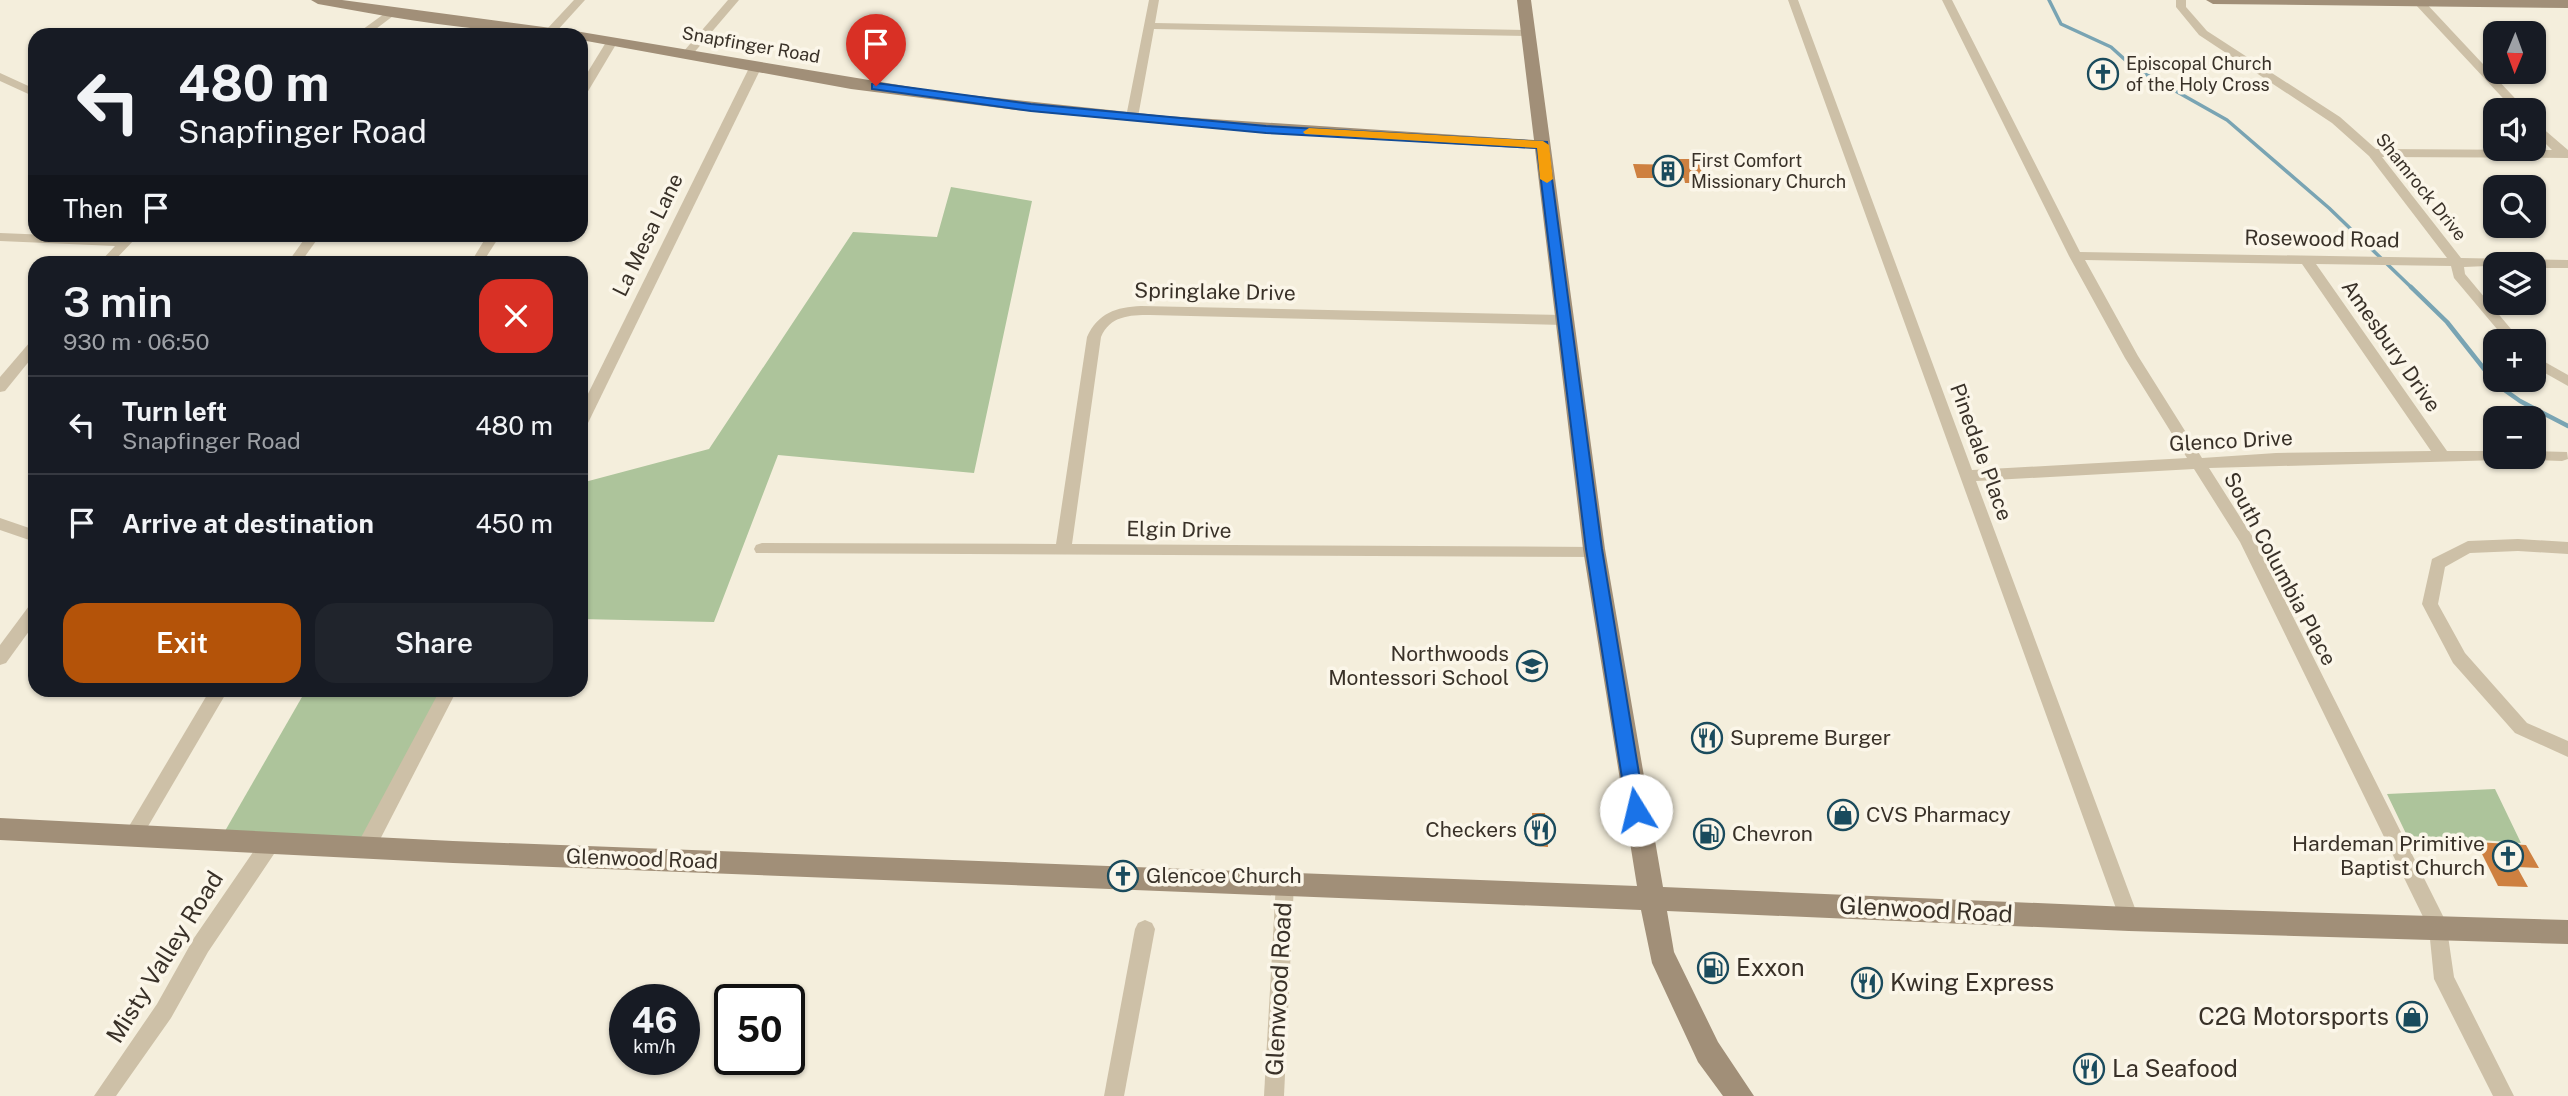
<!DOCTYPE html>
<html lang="en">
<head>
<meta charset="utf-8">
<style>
  body { margin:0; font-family:"Public Sans",sans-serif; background:#20242c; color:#f1f3f6; height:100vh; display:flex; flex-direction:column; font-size:26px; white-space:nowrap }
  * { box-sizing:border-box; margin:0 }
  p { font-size:23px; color:#9ea1a6 }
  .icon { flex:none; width:38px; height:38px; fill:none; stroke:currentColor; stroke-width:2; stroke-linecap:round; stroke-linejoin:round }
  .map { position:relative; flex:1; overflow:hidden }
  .drawer { position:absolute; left:28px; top:256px; width:560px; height:441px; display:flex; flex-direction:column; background:#171b24; border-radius:21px; box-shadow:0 2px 5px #0004 }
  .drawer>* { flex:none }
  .top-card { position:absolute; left:28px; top:28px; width:560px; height:214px; border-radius:21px; box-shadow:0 2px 5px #0004; background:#171b24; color:#f1f3f6; overflow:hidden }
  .needle { width:46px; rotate:181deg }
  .fabs { position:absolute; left:2483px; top:21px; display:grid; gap:14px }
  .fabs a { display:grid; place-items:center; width:63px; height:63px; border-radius:14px; background:#171b24; box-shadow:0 2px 5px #0004; font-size:35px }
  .speed { position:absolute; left:609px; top:984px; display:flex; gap:14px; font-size:35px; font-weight:700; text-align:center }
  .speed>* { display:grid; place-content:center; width:91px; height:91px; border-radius:50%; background:#171b24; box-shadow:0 2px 5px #0004; line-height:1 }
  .speed small { font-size:18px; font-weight:400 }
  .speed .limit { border:4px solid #111; border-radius:10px; background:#fff; color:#111 }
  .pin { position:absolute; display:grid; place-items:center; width:60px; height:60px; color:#fff; margin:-72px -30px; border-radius:50% 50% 50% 0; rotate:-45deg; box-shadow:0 0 7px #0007 }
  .pin .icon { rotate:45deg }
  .me { position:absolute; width:77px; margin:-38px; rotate:351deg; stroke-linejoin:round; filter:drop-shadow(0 0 5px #0008) }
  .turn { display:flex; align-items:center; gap:24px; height:147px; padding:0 35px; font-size:32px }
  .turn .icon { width:91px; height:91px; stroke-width:2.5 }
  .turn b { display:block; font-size:49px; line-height:60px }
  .then { display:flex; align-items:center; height:66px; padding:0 35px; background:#0003; gap:14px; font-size:26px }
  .round { display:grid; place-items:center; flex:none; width:74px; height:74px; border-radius:21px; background:#20242c }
  .summary { display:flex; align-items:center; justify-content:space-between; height:119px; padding:0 35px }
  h1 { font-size:42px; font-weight:600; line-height:52px }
  .button { display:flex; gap:14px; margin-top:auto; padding:14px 35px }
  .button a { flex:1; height:80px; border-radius:21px; background:#b45309; color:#fff; font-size:28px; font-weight:600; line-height:80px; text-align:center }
  .button a+a { background:#20242c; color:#f1f3f6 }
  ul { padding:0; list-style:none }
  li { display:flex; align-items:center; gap:21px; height:98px; padding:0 35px; border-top:2px solid #363941 }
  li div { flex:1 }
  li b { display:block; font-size:26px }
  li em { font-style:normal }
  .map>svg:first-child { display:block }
  .green { fill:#adc49b }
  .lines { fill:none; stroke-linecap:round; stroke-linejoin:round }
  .stream-far1 { stroke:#79a4b3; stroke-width:3.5 }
  .stream { stroke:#79a4b3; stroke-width:4.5 }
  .building { fill:#ce8040 }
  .street { fill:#cdc0a7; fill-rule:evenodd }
  .secondary { fill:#a18f78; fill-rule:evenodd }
  .route { fill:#1a73e8; stroke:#114b97; stroke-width:2 }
  .slow { fill:#f59e0b }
  .labels { text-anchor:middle; stroke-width:7; stroke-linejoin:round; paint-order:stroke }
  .far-street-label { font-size:18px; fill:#393128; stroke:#fbf6e9 }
  .far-poi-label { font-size:18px; fill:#393128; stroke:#fbf6e9; text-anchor:start }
  .street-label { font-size:21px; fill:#393128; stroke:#fbf6e9 }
  .poi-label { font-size:21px; fill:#393128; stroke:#fbf6e9; text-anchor:start }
  .near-street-label { font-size:24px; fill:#393128; stroke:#fbf6e9 }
  .near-poi-label { font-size:24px; fill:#393128; stroke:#fbf6e9; text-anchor:start }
</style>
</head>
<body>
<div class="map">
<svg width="2568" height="1096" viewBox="0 0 2568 1096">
  <rect width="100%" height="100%" fill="#f4eedc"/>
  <g class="green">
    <polygon points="951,187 1032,201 974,473 778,455 714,622 581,619 581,483 709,449 853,232 937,237"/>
    <polygon points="306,690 447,690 365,842 225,831"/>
    <polygon points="2495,789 2521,843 2468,839 2467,851 2411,844 2387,794"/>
  </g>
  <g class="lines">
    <polyline class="stream-far1" points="2049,0 2061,24 2111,47 2133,67 2227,120 2329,208 2413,289"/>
    <polyline class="stream" points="2411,287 2447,322 2496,384 2520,401 2568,426"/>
  </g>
  <g class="building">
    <polygon points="1678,159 1698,159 1705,183 1685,183 1684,178 1637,178 1633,164 1679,165"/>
    <polygon points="1532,813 1545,813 1548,847 1535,846"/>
    <polygon points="2476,842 2526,845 2539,868 2517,867 2528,887 2498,886"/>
  </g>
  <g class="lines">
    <g class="street">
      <polygon points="574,0 585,0 555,33 547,33 547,29"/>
      <polygon points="728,0 739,0 692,55 684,55 684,51"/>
      <polygon points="1149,0 1159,0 1155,23 1529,30 1535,33 1529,36 1154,29 1138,117 1132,121 1126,117"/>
      <path d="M1788,0H1798L1972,470L2187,458L2125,358L2069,256L1942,0H1952L2080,252L2447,258L2369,156L2332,123L2199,35L2176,7V0H2186V7L2207,31L2340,117L2376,149L2552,150L2534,132V121L2568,150V158L2382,157L2461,258L2568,260V268H2534V264L2464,267L2465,274L2521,341H2507L2454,278L2451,266L2316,264L2447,451H2496V457H2503L2501,460L2209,468L2254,539L2446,922L2454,977L2514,1096H2493L2434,979L2429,929L2240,542L2194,469L1976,481L2139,919L2136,925L2129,928L2122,925ZM2085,260L2302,264L2431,451L2276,453L2202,458L2138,356Z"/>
      <polygon points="2415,0 2423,0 2526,110 2514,110 2415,4"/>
      <polygon points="388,11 397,13 368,35 355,35"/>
      <polygon points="485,22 494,24 483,35 470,35"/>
      <polygon points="608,39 618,41 587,93 581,96 581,83"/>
      <polygon points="756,63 762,66 588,423 581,428 581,408 750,66"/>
      <polygon points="0,73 35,89 35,97 0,81"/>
      <polygon points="0,233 123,238 129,235 135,239 113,262 100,262 115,246 0,241"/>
      <polygon points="308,234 321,234 301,262 288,262"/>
      <polygon points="488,234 501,234 483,262 471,262"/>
      <path d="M1141,306L1563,315L1570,320L1563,325L1150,315C1129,315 1110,316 1101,337L1072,544L1595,547L1601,549L1603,553L1601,557L756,553L754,549L756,545L762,543L1056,544L1087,337C1098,313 1116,307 1141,306Z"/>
      <polygon points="35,340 35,354 5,391 0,392 0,377 30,342"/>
      <polygon points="2534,356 2568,375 2568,386 2534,367"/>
      <polygon points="2534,451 2567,452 2568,459 2562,461 2529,460 2527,457 2534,457"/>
      <polygon points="0,518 35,530 35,542 0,530"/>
      <polygon points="2518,539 2568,542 2568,554 2518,551 2470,553 2445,567 2438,604 2465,653 2527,723 2568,741 2568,757 2515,733 2453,663 2422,604 2432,559 2468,541"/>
      <polygon points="35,604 35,623 6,663 0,665 0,645 29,606"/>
      <polygon points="210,690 228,690 140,840 134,842 128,840 125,834 128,828"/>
      <polygon points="440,690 457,690 372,855 365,857 358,855 356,849 358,843"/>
      <polygon points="269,837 276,839 278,845 276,851 208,952 171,1018 116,1096 94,1096 157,1004 194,938 262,839"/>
      <polygon points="1285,874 1292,877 1294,883 1284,1096 1264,1096 1276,883 1278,877"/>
      <polygon points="1145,920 1152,923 1155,929 1124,1096 1104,1096 1135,929 1138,923"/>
    </g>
    <g class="secondary">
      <path d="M311,0H342L581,32L941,92L1166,116L1534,140L1517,0H1531L1605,549L1663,887L2129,907L2568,920V944L2129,931L1667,911L1674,952L1718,1042L1754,1096H1723L1698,1062L1652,963L1641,910L453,863L0,840V818L453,841L1637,886L1583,549L1535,149L1242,131L1016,110L851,89L581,40V35C493,35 405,20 318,4Z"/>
      <polygon points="2206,0 2568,0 2568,8 2213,4"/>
    </g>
  </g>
  <polygon class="route" points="876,83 1031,104 1266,126 1547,142 1602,549 1645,810 1642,816 1629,816 1627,810 1586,549 1537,148 1266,133 1031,111 872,89 872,84"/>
  <polygon class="slow" points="1309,128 1543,141 1549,145 1553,179 1547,183 1540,179 1537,148 1305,134 1303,132"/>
  <defs>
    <g id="church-ring" transform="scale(1.575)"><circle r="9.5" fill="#fbf6e9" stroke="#1a4b5d" stroke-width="1.5"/><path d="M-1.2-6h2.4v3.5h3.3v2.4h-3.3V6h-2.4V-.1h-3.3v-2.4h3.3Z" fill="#1a4b5d"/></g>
    <g id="building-ring" transform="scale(1.575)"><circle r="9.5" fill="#fbf6e9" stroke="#1a4b5d" stroke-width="1.5"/><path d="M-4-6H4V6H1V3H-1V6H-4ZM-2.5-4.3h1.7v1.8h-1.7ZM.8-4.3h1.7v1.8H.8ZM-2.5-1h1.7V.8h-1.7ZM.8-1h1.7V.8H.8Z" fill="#1a4b5d"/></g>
    <g id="school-ring" transform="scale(1.575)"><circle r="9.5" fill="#fbf6e9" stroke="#1a4b5d" stroke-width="1.5"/><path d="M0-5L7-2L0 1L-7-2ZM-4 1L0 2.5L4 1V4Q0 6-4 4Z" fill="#1a4b5d"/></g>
    <g id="restaurant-ring" transform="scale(1.575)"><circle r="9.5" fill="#fbf6e9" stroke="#1a4b5d" stroke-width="1.5"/><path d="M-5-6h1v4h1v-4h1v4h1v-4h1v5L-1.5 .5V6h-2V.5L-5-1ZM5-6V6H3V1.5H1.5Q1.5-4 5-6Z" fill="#1a4b5d"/></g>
    <g id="shop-ring" transform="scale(1.575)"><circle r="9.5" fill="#fbf6e9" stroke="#1a4b5d" stroke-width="1.5"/><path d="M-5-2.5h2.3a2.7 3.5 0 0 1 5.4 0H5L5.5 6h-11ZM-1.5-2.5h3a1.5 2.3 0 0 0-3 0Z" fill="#1a4b5d"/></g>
    <g id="fuel-ring" transform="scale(1.575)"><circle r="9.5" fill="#fbf6e9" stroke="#1a4b5d" stroke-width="1.5"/><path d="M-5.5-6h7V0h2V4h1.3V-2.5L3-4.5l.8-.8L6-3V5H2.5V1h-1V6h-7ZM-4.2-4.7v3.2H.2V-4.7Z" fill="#1a4b5d"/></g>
  </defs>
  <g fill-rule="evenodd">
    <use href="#church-ring" x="2103" y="74"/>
    <use href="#building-ring" x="1668" y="171"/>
    <use href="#school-ring" x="1532" y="666"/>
    <use href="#restaurant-ring" x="1707" y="738"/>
    <use href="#shop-ring" x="1843" y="815"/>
    <use href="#restaurant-ring" x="1540" y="830"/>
    <use href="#fuel-ring" x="1709" y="834"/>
    <use href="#church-ring" x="2508" y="856"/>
    <use href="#church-ring" x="1123" y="876"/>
    <use href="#fuel-ring" x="1713" y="968"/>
    <use href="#restaurant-ring" x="1867" y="983"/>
    <use href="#shop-ring" x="2412" y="1017"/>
    <use href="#restaurant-ring" x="2089" y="1069"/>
  </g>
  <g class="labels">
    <g class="far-street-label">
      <text transform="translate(751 45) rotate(10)" y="6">Snapfinger Road</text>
      <text transform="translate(2421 187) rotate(51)" y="6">Shamrock Drive</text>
    </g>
    <g class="far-poi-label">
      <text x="2126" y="70">Episcopal Church<tspan x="2126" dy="21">of the Holy Cross</tspan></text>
      <text x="1691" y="167">First Comfort<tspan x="1691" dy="21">Missionary Church</tspan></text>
    </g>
    <g class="street-label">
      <text transform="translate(648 235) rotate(-64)" y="7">La Mesa Lane</text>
      <text transform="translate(2322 239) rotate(1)" y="7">Rosewood Road</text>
      <text transform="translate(1215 292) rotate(1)" y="7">Springlake Drive</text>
      <text transform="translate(2391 346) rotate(55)" y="7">Amesbury Drive</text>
      <text transform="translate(2231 441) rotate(-3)" y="7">Glenco Drive</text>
      <text transform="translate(1981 452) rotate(70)" y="7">Pinedale Place</text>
      <text transform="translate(1179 530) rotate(1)" y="7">Elgin Drive</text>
      <text transform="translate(2280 569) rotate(62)" y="7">South Columbia Place</text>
      <text transform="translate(642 859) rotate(2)" y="7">Glenwood Road</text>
    </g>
    <g class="poi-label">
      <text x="1509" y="661" text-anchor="end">Northwoods<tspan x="1509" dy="24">Montessori School</tspan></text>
      <text x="1730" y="745">Supreme Burger</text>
      <text x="1866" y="822">CVS Pharmacy</text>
      <text x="1517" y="837" text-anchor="end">Checkers</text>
      <text x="1732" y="841">Chevron</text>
      <text x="2485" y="851" text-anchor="end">Hardeman Primitive<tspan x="2485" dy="24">Baptist Church</tspan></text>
      <text x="1146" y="883">Glencoe Church</text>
    </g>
    <g class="near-street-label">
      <text transform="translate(1926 910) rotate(3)" y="8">Glenwood Road</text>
      <text transform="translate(165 957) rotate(-58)" y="8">Misty Valley Road</text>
      <text transform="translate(1279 989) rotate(-87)" y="8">Glenwood Road</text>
    </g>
    <g class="near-poi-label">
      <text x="1736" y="976">Exxon</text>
      <text x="1890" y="991">Kwing Express</text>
      <text x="2389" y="1025" text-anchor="end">C2G Motorsports</text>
      <text x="2112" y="1077">La Seafood</text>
    </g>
  </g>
</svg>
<div class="fabs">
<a><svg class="needle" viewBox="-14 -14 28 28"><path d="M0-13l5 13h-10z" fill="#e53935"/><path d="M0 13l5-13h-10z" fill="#9ea1a6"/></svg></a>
<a><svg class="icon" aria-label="sound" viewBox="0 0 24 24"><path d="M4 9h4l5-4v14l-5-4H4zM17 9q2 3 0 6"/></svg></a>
<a><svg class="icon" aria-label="search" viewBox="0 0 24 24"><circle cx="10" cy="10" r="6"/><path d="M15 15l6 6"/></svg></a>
<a><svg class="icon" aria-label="layers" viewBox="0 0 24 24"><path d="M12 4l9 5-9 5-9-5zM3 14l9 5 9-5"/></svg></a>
<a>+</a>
<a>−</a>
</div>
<div class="speed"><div>46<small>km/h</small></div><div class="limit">50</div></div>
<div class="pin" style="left:876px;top:86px;background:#d93025"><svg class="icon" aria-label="arrive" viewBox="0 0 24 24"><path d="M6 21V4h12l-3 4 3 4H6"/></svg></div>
<svg class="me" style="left:1636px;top:810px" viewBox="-20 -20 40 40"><circle r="19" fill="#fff"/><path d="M0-13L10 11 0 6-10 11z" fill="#1a73e8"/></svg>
<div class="top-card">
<div class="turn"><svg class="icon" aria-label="left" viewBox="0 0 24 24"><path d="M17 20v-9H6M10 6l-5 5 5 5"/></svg><div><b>480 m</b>Snapfinger Road</div></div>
<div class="then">Then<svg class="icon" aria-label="arrive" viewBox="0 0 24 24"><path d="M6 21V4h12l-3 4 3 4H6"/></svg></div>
</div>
<section class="drawer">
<div class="summary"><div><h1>3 min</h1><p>930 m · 06:50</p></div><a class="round" style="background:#d93025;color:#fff"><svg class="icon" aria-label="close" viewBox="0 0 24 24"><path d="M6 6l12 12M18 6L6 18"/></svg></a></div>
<ul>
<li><svg class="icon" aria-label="left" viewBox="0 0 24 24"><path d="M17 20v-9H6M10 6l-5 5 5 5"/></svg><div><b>Turn left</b><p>Snapfinger Road</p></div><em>480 m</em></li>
<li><svg class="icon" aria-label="arrive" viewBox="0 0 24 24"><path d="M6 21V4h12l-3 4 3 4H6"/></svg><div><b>Arrive at destination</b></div><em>450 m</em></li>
</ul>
<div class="button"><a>Exit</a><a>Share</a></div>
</section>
</div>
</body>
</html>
